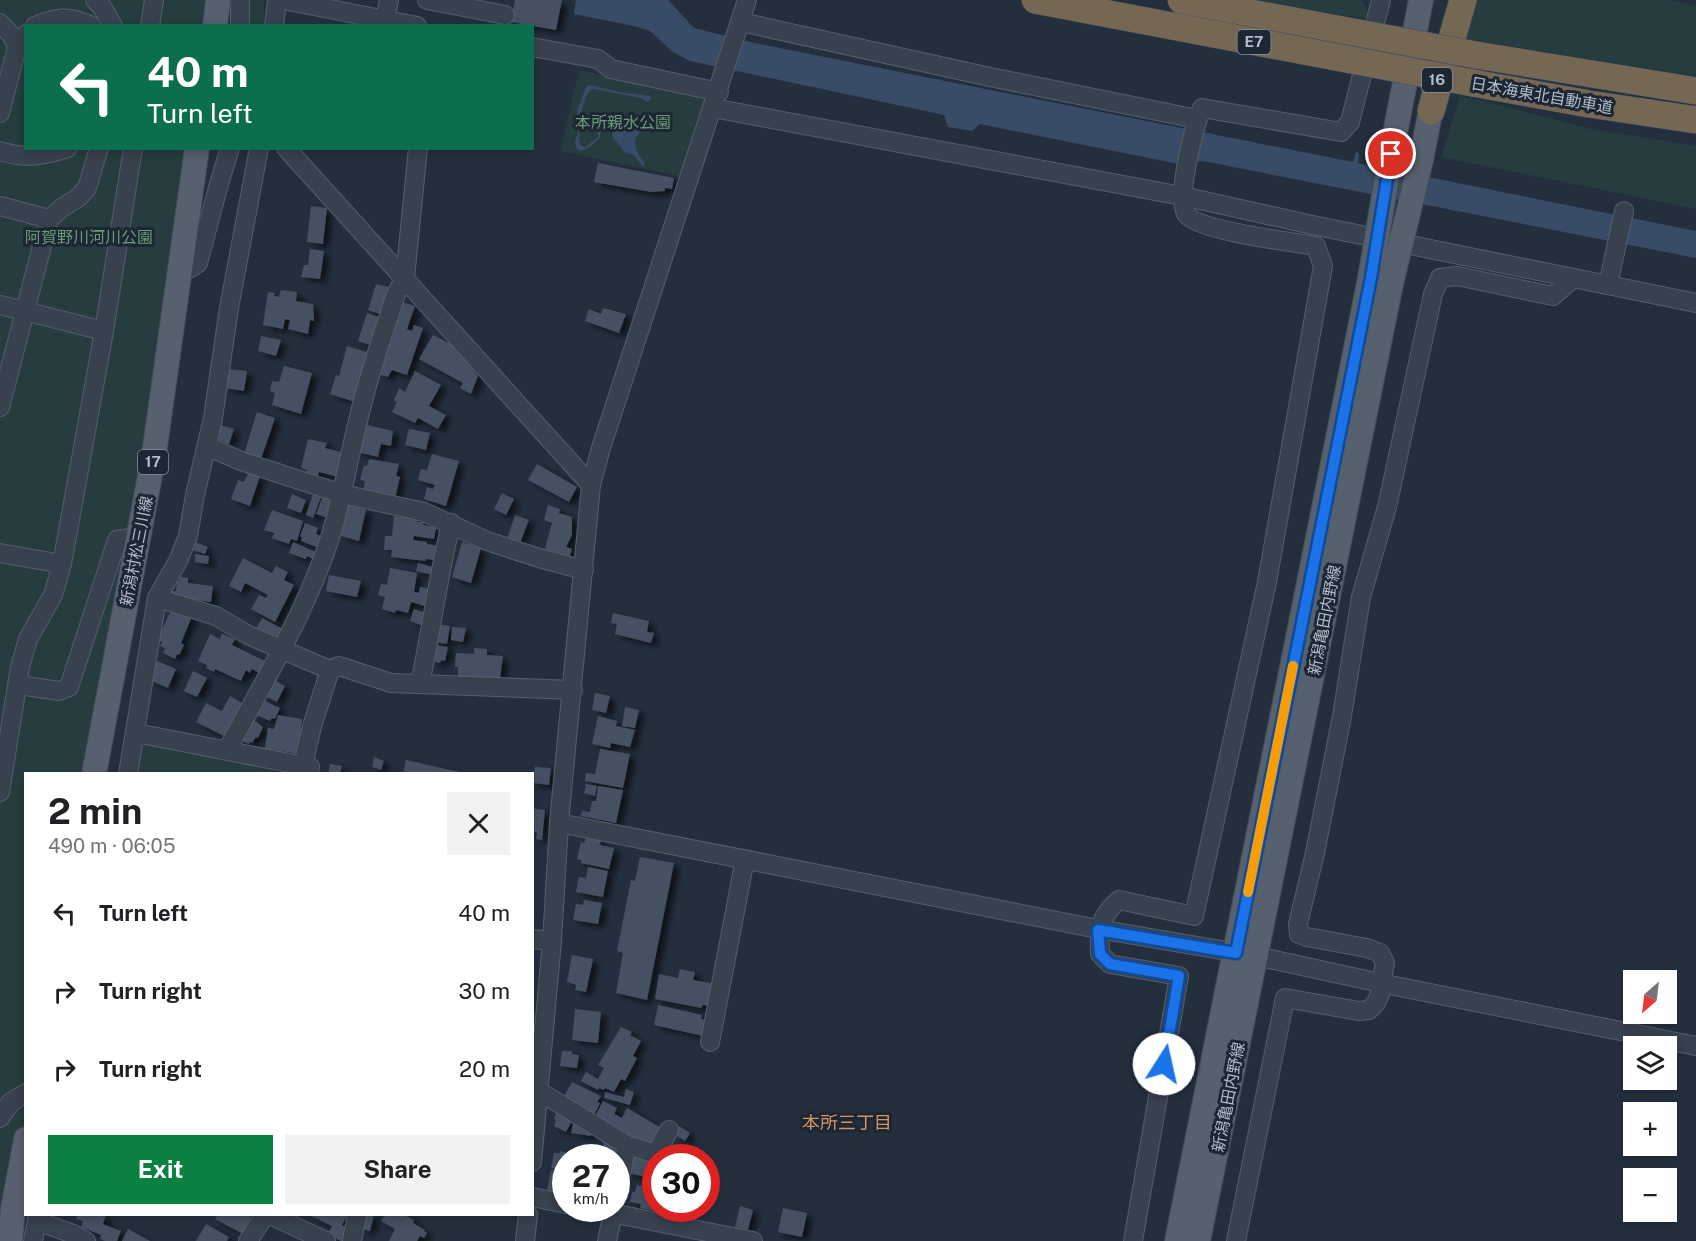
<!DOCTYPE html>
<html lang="en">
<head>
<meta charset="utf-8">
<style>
  body { margin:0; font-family:"Public Sans","Noto Sans JP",sans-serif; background:#f2f2f2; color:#202124; height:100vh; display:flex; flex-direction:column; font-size:22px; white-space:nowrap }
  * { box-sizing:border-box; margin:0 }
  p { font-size:20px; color:#757577 }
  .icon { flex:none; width:33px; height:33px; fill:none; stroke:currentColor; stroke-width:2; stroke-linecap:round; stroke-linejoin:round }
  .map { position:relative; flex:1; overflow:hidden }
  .panel { position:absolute; left:24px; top:772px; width:510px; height:444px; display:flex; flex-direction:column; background:#fff; border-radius:0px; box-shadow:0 3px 9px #0003 }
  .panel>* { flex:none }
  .banner { position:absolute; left:24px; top:24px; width:510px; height:126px; border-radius:0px; box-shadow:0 3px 9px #0003; background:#0b6e4f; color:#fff; overflow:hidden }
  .needle { width:39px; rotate:208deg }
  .tools { position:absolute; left:1623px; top:970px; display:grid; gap:12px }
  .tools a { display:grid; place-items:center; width:54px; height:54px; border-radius:0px; background:#fff; box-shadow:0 3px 9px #0003; font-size:30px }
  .speed { position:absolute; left:552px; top:1144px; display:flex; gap:12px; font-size:30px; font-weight:700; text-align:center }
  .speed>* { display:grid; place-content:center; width:78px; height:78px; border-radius:50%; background:#fff; box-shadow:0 3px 9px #0003; line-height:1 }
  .speed small { font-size:15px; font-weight:400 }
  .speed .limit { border:9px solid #d22; background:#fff; color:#111 }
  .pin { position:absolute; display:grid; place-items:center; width:51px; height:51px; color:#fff; margin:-26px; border:3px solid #fff; border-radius:50%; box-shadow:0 2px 6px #0007 }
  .me { position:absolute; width:66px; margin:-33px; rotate:10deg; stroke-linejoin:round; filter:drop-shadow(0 0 4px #0008) }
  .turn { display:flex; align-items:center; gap:21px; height:126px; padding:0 24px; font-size:27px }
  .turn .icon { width:78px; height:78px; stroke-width:2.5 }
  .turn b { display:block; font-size:42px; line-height:51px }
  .round { display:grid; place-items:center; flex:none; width:63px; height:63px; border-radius:0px; background:#f2f2f2 }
  .headline { display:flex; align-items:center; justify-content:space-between; height:102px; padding:0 24px }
  h1 { font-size:36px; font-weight:700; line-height:45px }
  .button { display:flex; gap:12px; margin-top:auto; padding:12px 24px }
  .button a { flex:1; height:69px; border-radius:0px; background:#0b8043; color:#fff; font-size:24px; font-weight:700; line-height:69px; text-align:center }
  .button a+a { background:#f2f2f2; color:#202124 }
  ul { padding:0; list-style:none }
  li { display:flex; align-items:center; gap:18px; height:78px; padding:0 24px }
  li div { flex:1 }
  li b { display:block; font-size:22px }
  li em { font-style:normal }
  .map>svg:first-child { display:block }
  .green { fill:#263c3f }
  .water { fill:#394c67 }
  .building { fill:#455162; filter:url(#shadow) }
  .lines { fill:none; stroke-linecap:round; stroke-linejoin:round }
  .minor-casing { stroke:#565f6c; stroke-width:20 }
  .major-casing { stroke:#414a57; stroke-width:26 }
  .highway-casing { stroke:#434c59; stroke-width:28 }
  .minor { stroke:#38414e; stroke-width:18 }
  .major { stroke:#56606e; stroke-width:24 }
  .highway { stroke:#746855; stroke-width:27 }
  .major-bridge-casing { stroke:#414a57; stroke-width:26; stroke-linecap:butt }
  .highway-bridge-casing { stroke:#434c59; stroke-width:28; stroke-linecap:butt }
  .major-bridge { stroke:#56606e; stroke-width:24 }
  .highway-bridge { stroke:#746855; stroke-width:27 }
  .route-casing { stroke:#114b97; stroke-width:15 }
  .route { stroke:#1a73e8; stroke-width:10 }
  .slow { stroke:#f59e0b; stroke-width:10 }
  .labels { text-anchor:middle; stroke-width:6; stroke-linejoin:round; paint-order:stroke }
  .shield { fill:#1d2633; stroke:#878f9c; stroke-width:1.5 }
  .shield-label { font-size:15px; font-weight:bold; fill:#b4bcc9 }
  .street-label { font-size:16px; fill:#b4bcc9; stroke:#1d2633 }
  .park-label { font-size:16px; fill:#6b9a76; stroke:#1d2633 }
  .neighbourhood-label { font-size:18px; fill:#d59563; stroke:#1d2633 }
</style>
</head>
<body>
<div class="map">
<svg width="1696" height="1241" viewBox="0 0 1696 1241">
  <defs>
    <filter id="shadow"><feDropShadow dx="6" dy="4" stdDeviation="3" flood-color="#0009"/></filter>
  </defs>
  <rect width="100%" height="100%" fill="#242f3e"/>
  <g class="green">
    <polygon points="0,0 212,0 209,25 26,26 26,148 192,149 137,509 88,774 26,774 25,1134 0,1241"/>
    <rect x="243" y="0" width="21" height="25"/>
    <path d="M1254,0H1359C1368,4 1367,11 1367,19Z"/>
    <polygon points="1471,0 1670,0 1696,6 1696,76 1461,38"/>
    <polygon points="579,70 706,99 683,177 560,151"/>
    <polygon points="1460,96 1511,108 1590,129 1696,146 1696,209 1441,157"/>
    <polygon points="139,742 274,770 273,774 133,774"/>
  </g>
  <g class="water">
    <polygon points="576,0 668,0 694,28 754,43 1353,162 1356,152 1359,153 1358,163 1696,231 1696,258 1203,161 1179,164 980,124 972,131 948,127 944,115 690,61 673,52 650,31 634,26 574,14"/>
    <path d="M591,85L620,92L650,96L652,98L648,102L641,98L599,90C595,89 594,88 590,91C581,98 577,137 581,146L585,147L598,137C596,126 600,117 610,112C619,118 617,114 625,115C632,116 638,122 646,123V127C629,139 635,149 645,164L643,167L634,155L624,152L612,136L613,131L608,126L614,121L613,117L610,115C599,120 602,128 600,137C596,143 587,150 580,151C571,145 577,138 579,129C580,123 578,125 577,120C576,112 583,93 587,86Z"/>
  </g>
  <g class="building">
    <polygon points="515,0 562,0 556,30 511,22"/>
    <polygon points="598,163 674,178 672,189 665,188 665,191 651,192 594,182"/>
    <polygon points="311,206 327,208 323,244 307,242"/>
    <polygon points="310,249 324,251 320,279 301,277 304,265 308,265"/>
    <polygon points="376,284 392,288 383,315 368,310"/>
    <polygon points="281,290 297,292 296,301 313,304 314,321 310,320 308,334 288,329 290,320 285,319 283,329 263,325 268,292 275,293 274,296 279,297"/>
    <polygon points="401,302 415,306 407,329 412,331 414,325 423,328 407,375 392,370 388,377 378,374"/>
    <polygon points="603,308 626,314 619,333 585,321 589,309 601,314"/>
    <polygon points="367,313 382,318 373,346 358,341"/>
    <polygon points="433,335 453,345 478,376 471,394 460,388 463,383 419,359"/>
    <polygon points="261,336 281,340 276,356 258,351"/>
    <polygon points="347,346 370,353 355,402 330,394 336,375 339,376"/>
    <polygon points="284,366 312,373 301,414 272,405 275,393 270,391 272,381 279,382"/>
    <polygon points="228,369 247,371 244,391 225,388"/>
    <polygon points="415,371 441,385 429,406 446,415 438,429 418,418 415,423 392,412 397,402 394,400 399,388 405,392"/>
    <polygon points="257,412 275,418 261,459 244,454"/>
    <polygon points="363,424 393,431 391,446 381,444 378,457 357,452"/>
    <polygon points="220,425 234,429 229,444 216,439"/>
    <polygon points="409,429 430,433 426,450 405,445"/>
    <polygon points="308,439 327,443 325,448 344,453 338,477 319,472 317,480 304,476 307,470 301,468"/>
    <polygon points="432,454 459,461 446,506 424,499 427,487 433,489 435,485 418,480 421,469 427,470"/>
    <polygon points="369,459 399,464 396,476 400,477 395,499 363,491 365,481 360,480 364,465 367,466"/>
    <polygon points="537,464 577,487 569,502 528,480"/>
    <polygon points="249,472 260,476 250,506 231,499 238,480 244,482"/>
    <polygon points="502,493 514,499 506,515 494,509"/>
    <polygon points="292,494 306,500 301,513 287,508"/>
    <polygon points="313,494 321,497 313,518 306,515"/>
    <polygon points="323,496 335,500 328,518 316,514"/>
    <polygon points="347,505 366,510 359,541 341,536"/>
    <polygon points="548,505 560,509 559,513 572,517 572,535 566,547 572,549 569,559 544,552 552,523 544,520"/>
    <polygon points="272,510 303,521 297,541 291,539 289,544 272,538 274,533 264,530"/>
    <polygon points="515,515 529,520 520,543 507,539"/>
    <polygon points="394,516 417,519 417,522 424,522 423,525 436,527 434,539 414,536 413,540 427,542 427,544 437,546 435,560 426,559 426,561 391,557 392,550 384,550 385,536 392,536"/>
    <polygon points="305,523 318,528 316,534 324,537 319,548 301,541 302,537 300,536"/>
    <polygon points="195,542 208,547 205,554 192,550"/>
    <polygon points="293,542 316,552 313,559 307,556 306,559 289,553"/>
    <polygon points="462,542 481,548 471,583 452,577"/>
    <polygon points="195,554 209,556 208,564 195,562"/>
    <polygon points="243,558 272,573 276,566 288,572 284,580 294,585 275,622 251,609 259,595 266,598 268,595 245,583 241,592 229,586"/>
    <polygon points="418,563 436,568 433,575 416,571"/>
    <polygon points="390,568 417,573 414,592 419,593 420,587 432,589 428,607 411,602 408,613 396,610 395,613 382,609 385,597 378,595 381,584 387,585"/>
    <polygon points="329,575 361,581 357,597 326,591"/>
    <polygon points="180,577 188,578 188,583 213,586 211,602 169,597 170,591 176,591 177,582 179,582"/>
    <polygon points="173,606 193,614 181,643 184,645 179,655 177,654 175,659 163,653 165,648 160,646 162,642 157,640"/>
    <polygon points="414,609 429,614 424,626 410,621"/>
    <polygon points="613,613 649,621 647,632 654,633 651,643 615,634 617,624 611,623"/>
    <polygon points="262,618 283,629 277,640 256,629"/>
    <polygon points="437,624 450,626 447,644 434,642"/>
    <polygon points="452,627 466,628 463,642 451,640"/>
    <polygon points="210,634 220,639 222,634 235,639 232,645 265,661 259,673 252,669 250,673 246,670 241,681 215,669 214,672 206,668 207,665 198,661"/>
    <polygon points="435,645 448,647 445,661 441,660 440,663 431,661"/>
    <polygon points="474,648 487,649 487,655 503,656 500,679 458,677 458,667 455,667 456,653 474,654"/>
    <polygon points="157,661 176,669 168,688 149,680"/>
    <polygon points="193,671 207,678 197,697 184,691"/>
    <polygon points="272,679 285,686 277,702 263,695"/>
    <polygon points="595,693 610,696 606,713 592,710"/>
    <polygon points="230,696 244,704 226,737 196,722 206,703 222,711"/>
    <polygon points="261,699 280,708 275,719 272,718 270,721 254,714"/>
    <polygon points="625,707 639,710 635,728 622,726"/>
    <polygon points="278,715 302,719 298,754 265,748 268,728 274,729"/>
    <polygon points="598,716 617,721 616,726 635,730 630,747 611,743 610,748 592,744"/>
    <polygon points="251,718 263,727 258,738 256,737 252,743 250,742 249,744 240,740"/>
    <polygon points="600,749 630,754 623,788 585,781 586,773 595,774"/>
    <polygon points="374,757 384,761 381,770 372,767"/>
    <polygon points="406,760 464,773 464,774 403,774"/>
    <polygon points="330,764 342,766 340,774 328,774"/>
    <polygon points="535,767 551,768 549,785 533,783"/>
    <polygon points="586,784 597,786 595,796 584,793"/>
    <polygon points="598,786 623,790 616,823 581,816 582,811 590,812 592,801 596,801"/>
    <polygon points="532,808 545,810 542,840 536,839 537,832 532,832"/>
    <polygon points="586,837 601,840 600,845 614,848 609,869 581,863 581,860 577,859 581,842 584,843"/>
    <polygon points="640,857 674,863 647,1000 616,993 623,953 617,951 631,880 635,881"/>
    <polygon points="588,867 608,871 603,897 576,892 579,877 586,878"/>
    <polygon points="584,900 602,903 598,924 573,920 576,904 583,905"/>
    <polygon points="572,955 593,959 586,992 575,990 576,985 567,982"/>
    <polygon points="680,969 695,972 693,980 715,984 710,1006 703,1005 701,1008 655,999 659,974 678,978"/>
    <polygon points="658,1005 702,1015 701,1019 707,1020 703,1036 654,1025"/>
    <polygon points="575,1009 601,1012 598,1043 572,1040"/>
    <polygon points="621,1027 632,1032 630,1035 641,1041 633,1056 637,1058 625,1081 621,1079 614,1092 605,1088 604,1090 599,1088 598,1090 581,1081 586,1072 598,1079 604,1068 598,1065"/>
    <polygon points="562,1051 572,1051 572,1054 579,1055 577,1068 560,1066"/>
    <polygon points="572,1082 601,1096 597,1102 600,1103 593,1117 562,1100"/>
    <polygon points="626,1089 634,1092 630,1105 604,1098 605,1092 624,1097"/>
    <polygon points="603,1101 617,1108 614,1114 622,1118 627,1108 663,1129 652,1149 594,1118"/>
    <polygon points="558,1110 562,1112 561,1115 572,1121 566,1132 554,1126 556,1120 554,1119"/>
    <polygon points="574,1119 592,1129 591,1136 571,1133"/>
    <polygon points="679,1126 690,1133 685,1141 674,1134"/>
    <polygon points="604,1140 620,1147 618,1158 596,1158 598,1147 603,1148"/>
    <polygon points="560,1151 577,1155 578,1152 588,1154 587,1158 566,1158 566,1171 551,1168 554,1153 560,1153"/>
    <polygon points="631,1155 656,1160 656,1179 627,1173"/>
    <polygon points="551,1170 566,1173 566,1194 547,1190"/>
    <polygon points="637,1185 656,1189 656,1209 677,1209 675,1215 640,1208 641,1204 630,1202 632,1192 635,1192"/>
    <polygon points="740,1206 753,1210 748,1230 735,1227"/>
    <polygon points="783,1208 807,1213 802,1237 778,1232"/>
    <polygon points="77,1215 106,1215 103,1224 121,1231 117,1241 105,1241 100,1239 101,1235 81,1227 83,1221 76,1219"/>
    <polygon points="217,1215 249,1215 251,1217 243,1234 215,1219"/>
    <polygon points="309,1215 347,1216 342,1225 351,1230 345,1241 341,1241 328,1234 332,1226"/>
    <polygon points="364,1215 374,1215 370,1231 361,1229"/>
    <polygon points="385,1215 404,1215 414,1220 413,1223 425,1230 424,1231 427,1233 424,1238 420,1236 417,1241 389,1241 395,1229 381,1221"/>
    <polygon points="206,1224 229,1237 227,1241 196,1241"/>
    <polygon points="128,1229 150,1241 122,1241"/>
  </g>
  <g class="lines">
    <g class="minor-casing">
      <g id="minor">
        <polyline points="95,0 102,7 113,26"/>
        <polyline points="283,0 417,26"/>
        <polyline points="427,0 505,15"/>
        <polyline points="385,20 389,0"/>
        <polyline points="741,22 990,77 1197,119"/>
        <polyline points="0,23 13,37 17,47"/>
        <path d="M35,26C58,16 69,16 92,26"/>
        <polyline points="150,26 154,0"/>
        <polyline points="240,26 240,0"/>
        <polyline points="274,26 277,0"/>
        <polyline points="532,47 598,59 611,69 719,92"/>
        <polyline points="713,108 1182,196 1317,226 1696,303"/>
        <polyline points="0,113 17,47 26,34"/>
        <polyline points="286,148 591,485"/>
        <path d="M0,151C26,159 43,156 68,148"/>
        <polyline points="0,206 49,219"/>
        <polyline points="179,275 198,263 219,184 230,148"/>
        <polyline points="1608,285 1624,211"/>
        <polyline points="0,305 104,331"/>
        <polyline points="0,407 49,219 63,207 79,197 87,188 99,148"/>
        <polyline points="207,446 241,461 342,494 424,512 487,541 539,558 584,570"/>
        <polyline points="0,553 62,564"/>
        <polyline points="157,598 216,616 248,635 330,670 339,666 391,683 573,690"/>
        <path d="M418,684L422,674C432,624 439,573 451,523"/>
        <polyline points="19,685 59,691 69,687 117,540 138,537"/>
        <polyline points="136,733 310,767 308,774"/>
        <path d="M227,750C261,688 298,625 323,558C340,513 347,464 359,417C368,376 383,335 396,294L405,278L418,148"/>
        <polyline points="303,765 312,726 330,670"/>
        <polyline points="128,774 157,598 178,561 188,536 195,495 213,418 229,308 259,148"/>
        <polyline points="0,792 20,667 28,639 53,595 62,564 104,331 133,148"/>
        <polyline points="559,823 1098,929 1256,956 1380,983 1696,1046"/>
        <polyline points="532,939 552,941"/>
        <polyline points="710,1042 745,859"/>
        <polyline points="532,1087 627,1145 656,1154 669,1130"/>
        <polyline points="0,1118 11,1102 26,1093"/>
        <polyline points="532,1162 552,941 559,823 591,485 601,448 747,0"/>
        <polyline points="532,1197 566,1204"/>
        <polyline points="616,1197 627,1145"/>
        <polyline points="591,1209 753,1241"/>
        <polyline points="270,1215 326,1241"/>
        <polyline points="37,1221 73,1234 86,1241"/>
        <polyline points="33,1241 38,1215"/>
        <polyline points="248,1241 265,1215"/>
        <polyline points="352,1241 357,1215"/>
        <polyline points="525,1241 528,1215"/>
        <polyline points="607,1241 614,1209"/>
        <path d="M1133,1241L1179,976L1110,964L1100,954C1099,930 1099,916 1119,900L1194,916L1267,582L1323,266L1316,246C1292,242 1200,231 1187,215C1175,199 1194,127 1202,108L1341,132L1350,122L1381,0"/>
        <polyline points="1236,1241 1285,998 1359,1011 1369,1010 1376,1003 1380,994 1380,983 1383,974 1385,963 1380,953 1367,948 1307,937 1299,934 1298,924 1315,853 1342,716 1361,597 1387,507 1433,294 1440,278 1457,276 1553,296 1572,279"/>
      </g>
    </g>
    <g class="major-casing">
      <g id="major">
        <polyline points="215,26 218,0"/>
        <polyline points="1391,154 1421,0"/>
        <polyline points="1421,160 1434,94"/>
        <polyline points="94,774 154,454 197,148"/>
        <polyline points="10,1241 13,1209 26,1139"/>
        <polyline points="1177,1241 1370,278"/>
        <polyline points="1198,1241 1391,284"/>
      </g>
    </g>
    <g class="highway-casing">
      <g id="highway">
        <polyline points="1476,55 1696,91"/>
        <polyline points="1473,83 1589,104 1696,120"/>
        <polyline points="1431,111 1463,0"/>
      </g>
    </g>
    <use href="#minor" class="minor"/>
    <use href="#major" class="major"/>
    <use href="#highway" class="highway"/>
    <g class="major-bridge-casing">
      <g id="major-bridge">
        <polyline points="1370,278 1391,154"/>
        <polyline points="1391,284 1421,160"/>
      </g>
    </g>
    <g class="highway-bridge-casing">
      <g id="highway-bridge">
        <polyline points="1035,0 1473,83"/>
        <polyline points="1181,0 1476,55"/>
      </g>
    </g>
    <use href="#major-bridge" class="major-bridge"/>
    <use href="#highway-bridge" class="highway-bridge"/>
  </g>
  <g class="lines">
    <g class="route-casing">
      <polyline id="route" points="1164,1064 1179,976 1110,964 1100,954 1098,930 1236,953 1371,278 1391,154"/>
    </g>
    <use href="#route" class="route"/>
    <polyline class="slow" points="1248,892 1293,666"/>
  </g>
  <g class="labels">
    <g class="shield">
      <rect x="1237.5" y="30" width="33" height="24" rx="4.5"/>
      <rect x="1422" y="68" width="30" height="24" rx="4.5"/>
      <rect x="138" y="450" width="30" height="24" rx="4.5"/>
    </g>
    <g class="shield-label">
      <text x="1254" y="47">E7</text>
      <text x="1437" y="85">16</text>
      <text x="153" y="467">17</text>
    </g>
    <g class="street-label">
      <text transform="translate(1542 95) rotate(10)" y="6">日本海東北自動車道</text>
      <text transform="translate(136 551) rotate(-79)" y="6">新潟村松三川線</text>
      <text transform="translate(1324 620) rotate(-79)" y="6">新潟亀田内野線</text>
      <text transform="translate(1228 1097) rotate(-79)" y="6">新潟亀田内野線</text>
    </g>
    <g class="park-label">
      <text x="623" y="128">本所親水公園</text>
      <text x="89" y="243">阿賀野川河川公園</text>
    </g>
    <g class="neighbourhood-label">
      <text x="847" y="1129">本所三丁目</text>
    </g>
  </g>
</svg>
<div class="tools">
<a><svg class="needle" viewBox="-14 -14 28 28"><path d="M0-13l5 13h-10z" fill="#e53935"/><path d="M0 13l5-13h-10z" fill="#757577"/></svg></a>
<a><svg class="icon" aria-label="layers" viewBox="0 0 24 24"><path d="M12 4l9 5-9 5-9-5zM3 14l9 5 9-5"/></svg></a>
<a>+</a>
<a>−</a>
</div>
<div class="speed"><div>27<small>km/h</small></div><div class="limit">30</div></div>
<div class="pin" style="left:1391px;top:154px;background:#d93025"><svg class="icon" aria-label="arrive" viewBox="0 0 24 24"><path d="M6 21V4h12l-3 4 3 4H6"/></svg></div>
<svg class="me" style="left:1164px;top:1064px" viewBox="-20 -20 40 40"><circle r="19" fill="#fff"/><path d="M0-13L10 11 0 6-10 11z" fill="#1a73e8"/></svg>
<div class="banner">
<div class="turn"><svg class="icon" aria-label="left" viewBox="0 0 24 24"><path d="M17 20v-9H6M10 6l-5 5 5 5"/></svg><div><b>40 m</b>Turn left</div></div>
</div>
<section class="panel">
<div class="headline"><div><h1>2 min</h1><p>490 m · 06:05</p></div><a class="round"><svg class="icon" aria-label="close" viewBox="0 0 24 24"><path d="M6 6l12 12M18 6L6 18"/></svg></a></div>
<ul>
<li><svg class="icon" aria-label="left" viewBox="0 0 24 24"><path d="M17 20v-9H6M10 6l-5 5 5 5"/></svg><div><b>Turn left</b></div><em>40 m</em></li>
<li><svg class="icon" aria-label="right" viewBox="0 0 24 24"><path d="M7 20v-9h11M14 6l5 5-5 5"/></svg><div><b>Turn right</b></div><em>30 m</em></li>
<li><svg class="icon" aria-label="right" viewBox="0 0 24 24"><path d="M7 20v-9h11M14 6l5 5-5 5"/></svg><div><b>Turn right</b></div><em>20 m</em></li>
</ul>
<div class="button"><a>Exit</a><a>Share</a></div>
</section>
</div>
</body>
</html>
